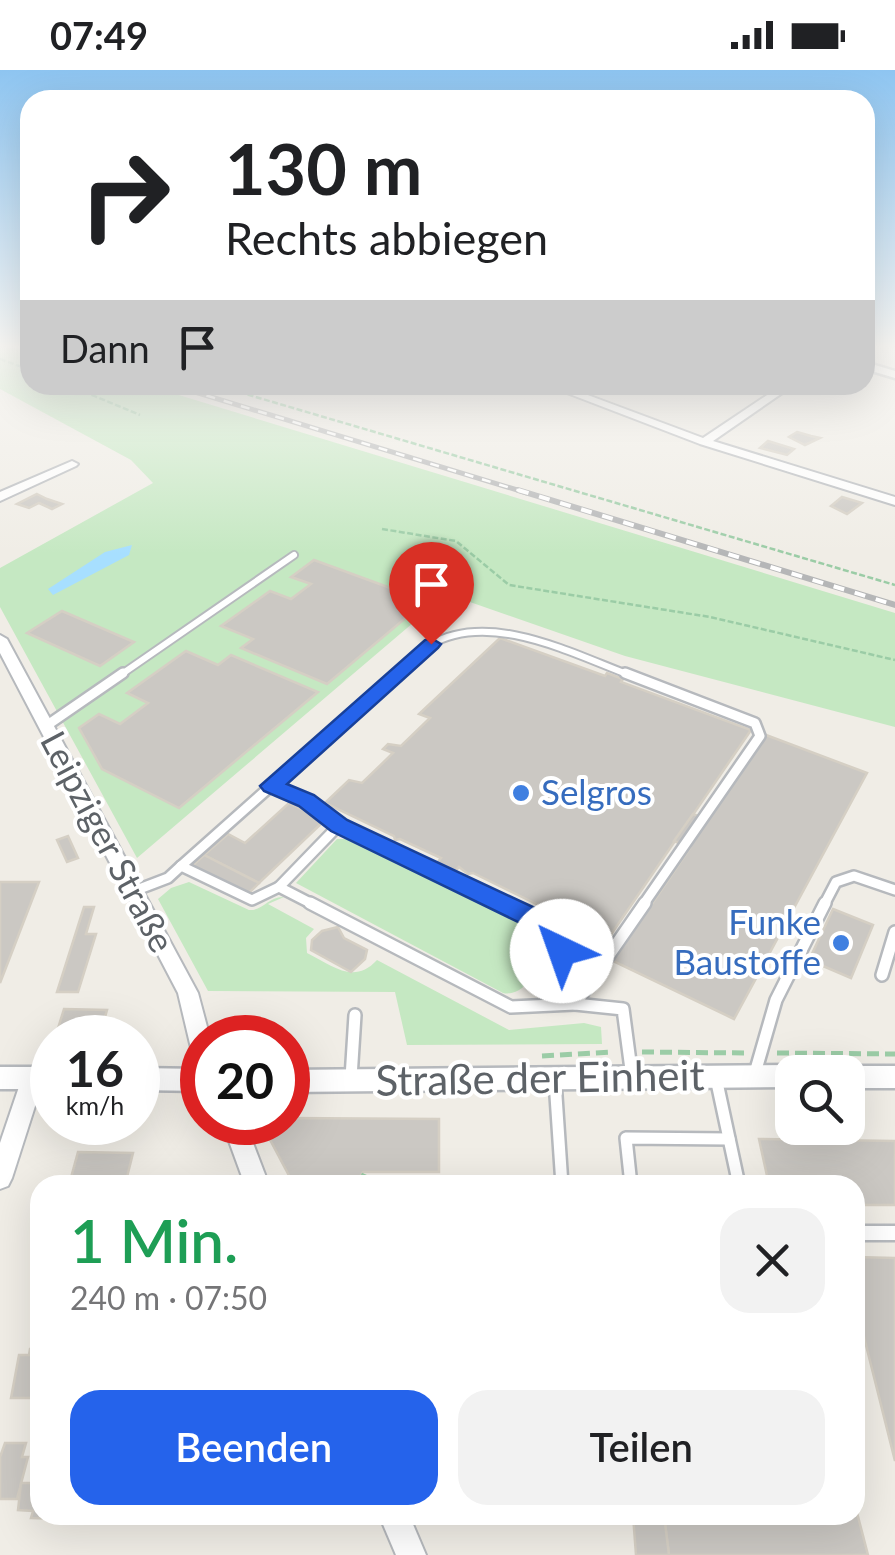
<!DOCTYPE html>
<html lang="de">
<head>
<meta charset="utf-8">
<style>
  body { margin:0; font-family:Lato,sans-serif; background:#f2f2f2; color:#202124; height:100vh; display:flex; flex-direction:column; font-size:38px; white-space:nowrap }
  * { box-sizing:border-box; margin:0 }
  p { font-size:32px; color:#757577 }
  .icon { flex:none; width:55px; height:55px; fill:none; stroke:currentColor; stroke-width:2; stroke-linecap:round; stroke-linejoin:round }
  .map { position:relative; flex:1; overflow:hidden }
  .sheet { position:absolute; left:30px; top:1105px; width:835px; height:350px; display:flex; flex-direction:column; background:#fff; border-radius:30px; box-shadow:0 10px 40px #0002 }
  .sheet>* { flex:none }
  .top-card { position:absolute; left:20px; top:20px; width:855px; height:305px; border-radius:30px; box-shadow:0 10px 40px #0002; background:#fff; color:#202124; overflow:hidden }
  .fabs { position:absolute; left:775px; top:985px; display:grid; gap:20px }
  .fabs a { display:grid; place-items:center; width:90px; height:90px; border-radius:20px; background:#fff; box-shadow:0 10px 40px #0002; font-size:50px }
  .speed { position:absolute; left:30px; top:945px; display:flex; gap:20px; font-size:50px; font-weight:700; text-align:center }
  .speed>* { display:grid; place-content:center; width:130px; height:130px; border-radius:50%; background:#fff; box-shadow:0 10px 40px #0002; line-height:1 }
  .speed small { font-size:25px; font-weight:400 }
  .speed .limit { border:15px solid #d22; background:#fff; color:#111 }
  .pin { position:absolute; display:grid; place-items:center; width:85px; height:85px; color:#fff; margin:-102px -42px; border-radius:50% 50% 50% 0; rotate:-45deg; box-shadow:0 0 10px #0007 }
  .pin .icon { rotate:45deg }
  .me { position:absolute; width:110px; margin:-55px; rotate:318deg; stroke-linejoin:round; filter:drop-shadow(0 0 8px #0008) }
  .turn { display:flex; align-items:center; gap:35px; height:210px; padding:0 40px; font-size:45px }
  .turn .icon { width:130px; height:130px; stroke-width:2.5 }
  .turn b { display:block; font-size:70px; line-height:85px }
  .then { display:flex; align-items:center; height:95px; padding:0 40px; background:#0003; gap:20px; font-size:38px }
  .round { display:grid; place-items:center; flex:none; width:105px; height:105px; border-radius:30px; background:#f2f2f2 }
  .overview { display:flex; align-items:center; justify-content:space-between; height:170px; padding:0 40px }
  h1 { font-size:60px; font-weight:600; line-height:75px; color:#1e9e55 }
  .cta { display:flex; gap:20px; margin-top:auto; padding:20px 40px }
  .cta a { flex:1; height:115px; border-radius:30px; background:#2563eb; color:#fff; font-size:40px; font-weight:600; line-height:115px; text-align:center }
  .cta a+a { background:#f2f2f2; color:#202124 }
  .status { display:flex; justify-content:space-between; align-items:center; height:70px; padding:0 50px; background:#fff; direction:ltr }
  .status svg { height:28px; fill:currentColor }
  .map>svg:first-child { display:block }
  .green { fill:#c5e8c2 }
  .water { fill:#a7dfff }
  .building { fill:#cbc8c3; stroke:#d5cfc4; stroke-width:2.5 }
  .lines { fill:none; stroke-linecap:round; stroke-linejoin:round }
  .service-far3-casing { stroke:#b6b9bd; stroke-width:10 }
  .service-far2-casing { stroke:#b6b9bd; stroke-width:14 }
  .service-far1-casing { stroke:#b6b9bd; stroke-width:16 }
  .service-casing { stroke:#b6b9bd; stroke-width:19 }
  .minor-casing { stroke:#b6b9bd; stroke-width:4 }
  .tertiary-casing { stroke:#b6b9bd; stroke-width:5 }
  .path-far1 { stroke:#9bcca6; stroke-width:2.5; stroke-dasharray:6 2.5; stroke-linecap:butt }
  .path { stroke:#9bcca6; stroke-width:5; stroke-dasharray:12 6; stroke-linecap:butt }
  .service-far3 { stroke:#fff; stroke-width:6 }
  .service-far2 { stroke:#fff; stroke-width:9 }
  .service-far1 { stroke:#fff; stroke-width:11 }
  .service { stroke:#fff; stroke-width:14 }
  .minor { fill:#fff; fill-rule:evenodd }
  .tertiary { fill:#fff; fill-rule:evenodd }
  .rail-far1-casing { stroke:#b5b6b7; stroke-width:5 }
  .rail-casing { stroke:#b5b6b7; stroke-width:6 }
  .rail-far1 { stroke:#fff; stroke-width:2.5; stroke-dasharray:9; stroke-linecap:butt }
  .rail { stroke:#fff; stroke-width:4; stroke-dasharray:11; stroke-linecap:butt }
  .route { fill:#2563eb; stroke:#184099; stroke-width:2.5 }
  .shop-dot { fill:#3f7fe0; stroke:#fff; stroke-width:4 }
  .labels { text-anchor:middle; stroke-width:8; stroke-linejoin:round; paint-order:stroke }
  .shop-label { font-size:35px; fill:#366cbe; stroke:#fff; text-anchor:start }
  .street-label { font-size:35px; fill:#5d6267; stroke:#fff }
  .near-street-label { font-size:42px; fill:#5d6267; stroke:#fff }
</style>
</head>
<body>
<div class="status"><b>07:49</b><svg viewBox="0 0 49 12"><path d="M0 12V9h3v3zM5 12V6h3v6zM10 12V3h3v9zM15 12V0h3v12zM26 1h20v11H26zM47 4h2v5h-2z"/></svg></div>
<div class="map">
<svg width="895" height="1485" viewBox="0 0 895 1485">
  <rect width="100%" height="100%" fill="#f0ede6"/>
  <g class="green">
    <polygon points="0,276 30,281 30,315 146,315 895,543 895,657 625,586 447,524 137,788 0,537 0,498 153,413 131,390 0,319"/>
    <path d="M337,769H353L536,858L552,871L551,879C540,895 525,928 503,923L296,813Z"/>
    <path d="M189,812L249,840C263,841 269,826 284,827L268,834L314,859L306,868L307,883C333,896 354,915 377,890L509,960L584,953L601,957L602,974L407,975L395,922L208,921L158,829L171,818Z"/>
  </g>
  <polygon class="water" points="132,475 129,485 53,525 48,519 105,482"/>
  <g class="building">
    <polygon points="797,362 811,366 820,368 805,375 789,367"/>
    <polygon points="768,371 794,379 787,385 760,378"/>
    <polygon points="37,424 47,429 62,434 52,439 39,433 29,438 17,434"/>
    <polygon points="842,427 862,433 847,444 831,436"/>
    <polygon points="314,490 426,531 327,614 241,578 253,569 221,556 270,521 291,529 311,514 291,507"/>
    <polygon points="62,541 134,572 100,596 27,563"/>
    <polygon points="500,568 605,606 607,603 623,609 621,612 751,660 608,869 473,803 468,804 459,797 455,801 437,793 441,788 400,769 395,770 394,766 325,733 349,710 362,713 393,683 383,679 388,674 401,676 430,648 419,644"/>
    <polygon points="186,581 218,595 231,585 318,622 179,738 102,699 79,658 99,644 120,654 148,633 127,623"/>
    <polygon points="766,665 867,703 734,949 613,891 690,778 674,771 693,744 708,750"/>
    <polygon points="289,733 325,750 259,813 204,785 228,764 245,773"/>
    <polygon points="68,766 78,788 67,792 57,770"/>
    <polygon points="204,785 259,813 247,825 192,796"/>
    <polygon points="0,812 39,812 0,913"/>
    <polygon points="84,837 94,837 86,864 96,864 78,922 57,922"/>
    <polygon points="833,839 873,855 851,908 809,890"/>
    <polygon points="576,852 605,867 594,884 563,870"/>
    <polygon points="338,857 344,868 367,880 365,889 351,902 311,880 312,870 322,861"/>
    <polygon points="64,939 107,940 99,968 55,968"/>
    <polygon points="288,1048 439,1049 439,1102 363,1102 359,1108 363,1115 294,1115 266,1062 269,1052 288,1052"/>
    <polygon points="759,1069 895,1071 895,1135 855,1135 855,1115 769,1115"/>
    <polygon points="78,1082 133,1083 125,1115 69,1115"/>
    <polygon points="661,1109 706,1109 707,1115 661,1115"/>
    <polygon points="855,1187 895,1188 895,1391 855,1231"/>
    <polygon points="30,1279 40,1280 40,1328 11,1328 19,1285 29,1285"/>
    <polygon points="5,1373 26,1373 22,1387 28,1387 17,1429 0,1429 0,1387"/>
    <polygon points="21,1413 40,1413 40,1445 63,1445 62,1449 31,1448 33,1441 18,1440"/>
    <polygon points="855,1435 868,1485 669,1485 664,1445 855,1445"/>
    <polygon points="633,1445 664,1445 669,1485 636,1485"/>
  </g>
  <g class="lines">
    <g class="service-far3-casing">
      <g id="service-far3">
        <polyline points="119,606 294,485"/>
        <path d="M395,606C406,596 418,582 430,575C490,539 575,585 632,606"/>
      </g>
    </g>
    <g class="service-far2-casing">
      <g id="service-far2">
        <polyline points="625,603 755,653 760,666 643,835"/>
        <polyline points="46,656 123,603"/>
        <polyline points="272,716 306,731 339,755 507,835"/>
        <polyline points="181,796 252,830 279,817 314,835"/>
        <polyline points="181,796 398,603"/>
        <polyline points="279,817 339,755"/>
        <polyline points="134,821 168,808 181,796"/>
        <polyline points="824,835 836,812 854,806 895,820"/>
      </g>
    </g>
    <g class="service-far1-casing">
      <g id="service-far1">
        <polyline points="310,833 511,937 575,934 645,833"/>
        <polyline points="501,833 556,859 562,881 587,914"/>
        <polyline points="882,905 895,862"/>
        <polyline points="575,934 623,939 632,1007"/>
        <polyline points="755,1003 776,930 825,833"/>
        <polyline points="351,1008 355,945"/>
        <polyline points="716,1008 739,1115"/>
        <polyline points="555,1011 562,1115"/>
        <polyline points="631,1115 626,1068 729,1069"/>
      </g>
    </g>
    <g class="service-casing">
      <polyline id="service" points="855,1163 895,1163"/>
    </g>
    <g class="minor-casing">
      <g id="minor">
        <polygon points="546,315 561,315 703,368 782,315 794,315 713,371 895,427 895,435 700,374"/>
        <polygon points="72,391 78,394 76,396 0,431 0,422"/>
        <polygon points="0,565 7,569 198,923 210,968 202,968 202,987 194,984 191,978 178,923 0,583"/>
        <polygon points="33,998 41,1001 44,1008 12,1108 8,1116 0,1119 0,1073 22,1008 25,1001"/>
        <polygon points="222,1052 245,1052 269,1115 245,1115"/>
        <polygon points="379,1445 409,1445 426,1485 396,1485"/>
      </g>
    </g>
    <g class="tertiary-casing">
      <g id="tertiary">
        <polygon points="865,292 895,301 895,308 865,299"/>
        <polygon points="792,995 803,1002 792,1002 792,1017 288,1022 288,1000"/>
        <polygon points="848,996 895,996 895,1018 848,1018 848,1002 838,1002"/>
        <rect x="0" y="997" width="52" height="22"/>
        <polygon points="138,998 202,999 202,1021 138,1020"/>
      </g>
    </g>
    <g class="path-far1">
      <polyline points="0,289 30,300"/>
      <polyline points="68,315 140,345"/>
      <polyline points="215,315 895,515"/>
      <polyline points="382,459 456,471 509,515 710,547 895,590"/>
    </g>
    <g class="path">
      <polyline points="642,982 747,983"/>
      <polyline points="777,983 895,984"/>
      <polyline points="542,986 612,982"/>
      <polyline points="361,1105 383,1115"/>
    </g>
    <use href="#service-far3" class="service-far3"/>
    <use href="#service-far2" class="service-far2"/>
    <use href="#service-far1" class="service-far1"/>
    <use href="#service" class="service"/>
    <use href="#minor" class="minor"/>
    <use href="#tertiary" class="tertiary"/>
    <g class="rail-far1-casing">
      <polyline id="rail-far1" points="172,315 527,423"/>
    </g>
    <g class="rail-casing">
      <polyline id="rail" points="518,420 895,535"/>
    </g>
    <use href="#rail-far1" class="rail-far1"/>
    <use href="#rail" class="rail"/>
  </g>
  <linearGradient id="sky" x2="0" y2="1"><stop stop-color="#8ec5f1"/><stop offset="0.57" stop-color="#f8f7f4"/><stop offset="1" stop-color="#f8f7f4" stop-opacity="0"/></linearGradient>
  <rect width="895" height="484" fill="url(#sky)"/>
  <polygon class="route" points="431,568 441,574 438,578 287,714 314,725 347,750 565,852 575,881 571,888 553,888 545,865 331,761 299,736 264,721 260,716 425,570"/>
  <g class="shop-dot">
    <circle cx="521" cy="723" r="10"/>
    <circle cx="841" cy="873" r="10"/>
  </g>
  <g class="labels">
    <g class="shop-label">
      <text x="541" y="735">Selgros</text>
      <text x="821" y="865" text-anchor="end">Funke<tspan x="821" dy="40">Baustoffe</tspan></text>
    </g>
    <g class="street-label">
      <text transform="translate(107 772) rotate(62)" y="12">Leipziger Straße</text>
    </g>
    <g class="near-street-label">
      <text transform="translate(540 1008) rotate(-1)" y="15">Straße der Einheit</text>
    </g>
  </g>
</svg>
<div class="fabs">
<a><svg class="icon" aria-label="search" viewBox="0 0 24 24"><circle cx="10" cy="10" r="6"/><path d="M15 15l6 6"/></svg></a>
</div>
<div class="speed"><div>16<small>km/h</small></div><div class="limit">20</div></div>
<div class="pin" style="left:431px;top:574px;background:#d93025"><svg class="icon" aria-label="arrive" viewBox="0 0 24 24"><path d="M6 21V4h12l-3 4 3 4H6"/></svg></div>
<svg class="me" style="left:562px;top:881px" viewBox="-20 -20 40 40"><circle r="19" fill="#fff"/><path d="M0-13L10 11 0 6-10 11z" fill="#2563eb"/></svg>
<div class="top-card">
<div class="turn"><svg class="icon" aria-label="right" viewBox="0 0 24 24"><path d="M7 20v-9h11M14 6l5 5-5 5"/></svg><div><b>130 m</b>Rechts abbiegen</div></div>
<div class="then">Dann<svg class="icon" aria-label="arrive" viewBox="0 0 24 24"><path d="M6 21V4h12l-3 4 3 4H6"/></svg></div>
</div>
<section class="sheet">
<div class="overview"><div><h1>1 Min.</h1><p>240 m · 07:50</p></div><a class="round"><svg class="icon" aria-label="close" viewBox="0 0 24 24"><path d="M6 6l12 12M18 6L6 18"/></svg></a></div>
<div class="cta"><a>Beenden</a><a>Teilen</a></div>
</section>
</div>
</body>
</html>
